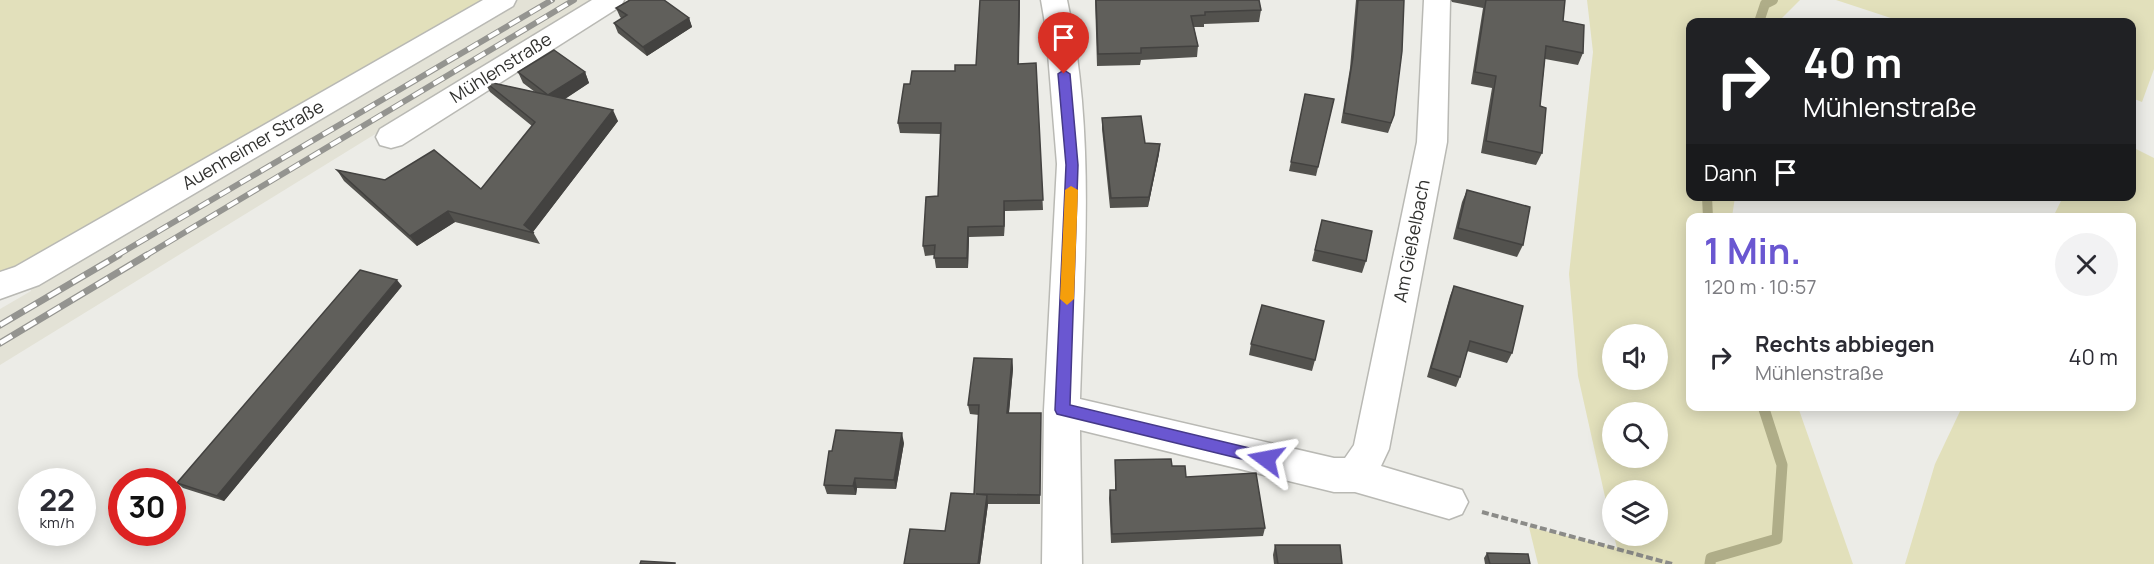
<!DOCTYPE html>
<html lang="de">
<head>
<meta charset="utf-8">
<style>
  body { margin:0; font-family:Manrope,sans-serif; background:#f2f2f3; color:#2b2b33; height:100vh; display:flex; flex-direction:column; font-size:22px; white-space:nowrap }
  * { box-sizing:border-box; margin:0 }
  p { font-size:20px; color:#7c7c81 }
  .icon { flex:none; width:33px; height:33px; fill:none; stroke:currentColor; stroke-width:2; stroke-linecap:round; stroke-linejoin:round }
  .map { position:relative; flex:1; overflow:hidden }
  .sheet { position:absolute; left:1686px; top:213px; width:450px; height:198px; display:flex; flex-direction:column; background:#fff; border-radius:12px; box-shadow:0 3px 15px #0003 }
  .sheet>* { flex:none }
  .hud { position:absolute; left:1686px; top:18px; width:450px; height:183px; border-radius:12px; box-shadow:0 3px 15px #0003; background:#202124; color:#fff; overflow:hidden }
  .controls { position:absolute; left:1602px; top:324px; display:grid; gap:12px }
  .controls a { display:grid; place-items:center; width:66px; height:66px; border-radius:50%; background:#fff; box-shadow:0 3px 15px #0003; font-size:30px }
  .speed { position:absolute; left:18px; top:468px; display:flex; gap:12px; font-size:30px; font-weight:700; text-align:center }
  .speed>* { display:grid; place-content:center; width:78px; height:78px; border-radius:50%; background:#fff; box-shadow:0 3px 15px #0003; line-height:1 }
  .speed small { font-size:15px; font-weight:400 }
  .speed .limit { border:9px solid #d22; background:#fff; color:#111 }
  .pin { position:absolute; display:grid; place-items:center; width:51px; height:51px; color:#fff; margin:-62px -26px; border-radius:50% 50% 50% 0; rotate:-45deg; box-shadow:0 0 6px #0007 }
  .pin .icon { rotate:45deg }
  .me { position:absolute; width:66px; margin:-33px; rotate:283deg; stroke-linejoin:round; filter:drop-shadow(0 0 4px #0008) }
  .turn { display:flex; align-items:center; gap:21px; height:126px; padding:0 18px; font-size:27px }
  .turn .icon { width:78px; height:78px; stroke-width:2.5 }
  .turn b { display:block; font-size:42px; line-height:51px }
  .then { display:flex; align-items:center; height:57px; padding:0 18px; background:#0003; gap:12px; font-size:22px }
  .round { display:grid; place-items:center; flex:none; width:63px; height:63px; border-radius:32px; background:#f2f2f3 }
  .headline { display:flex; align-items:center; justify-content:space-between; height:102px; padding:0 18px }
  h1 { font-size:36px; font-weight:700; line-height:45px; color:#6a57d1 }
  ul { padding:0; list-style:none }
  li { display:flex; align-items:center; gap:18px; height:84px; padding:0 18px }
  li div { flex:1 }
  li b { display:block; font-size:22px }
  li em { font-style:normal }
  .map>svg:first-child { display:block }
  .built { fill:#e3e2d6 }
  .green { fill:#e2e0bb; fill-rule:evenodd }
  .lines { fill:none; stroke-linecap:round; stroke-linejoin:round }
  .stream-far1 { stroke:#afad88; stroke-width:10 }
  .stream { stroke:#afad88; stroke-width:11 }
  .minor-casing { stroke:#b9b9b4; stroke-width:3 }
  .path { stroke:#8b8b88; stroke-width:4; stroke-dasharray:7 3; stroke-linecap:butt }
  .minor { fill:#fff; fill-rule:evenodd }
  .rail-far1-casing { stroke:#949490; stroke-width:6 }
  .rail-casing { stroke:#949490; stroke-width:7 }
  .rail-far1 { stroke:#fff; stroke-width:4; stroke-dasharray:12; stroke-linecap:butt }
  .rail { stroke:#fff; stroke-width:4.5; stroke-dasharray:14; stroke-linecap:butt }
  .wall { fill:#53524e }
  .shaded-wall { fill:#434240 }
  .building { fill:#605f5b; stroke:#434240; stroke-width:1.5 }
  .route { fill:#6a57d1; stroke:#453988; stroke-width:1.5 }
  .slow { fill:#f59e0b }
  .labels { text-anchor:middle; stroke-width:6; stroke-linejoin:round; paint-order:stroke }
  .street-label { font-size:18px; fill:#31312f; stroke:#fff }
</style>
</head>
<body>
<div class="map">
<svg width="2154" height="564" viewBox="0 0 2154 564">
  <rect width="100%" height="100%" fill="#ecece7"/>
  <polygon class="built" points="503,0 593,0 0,365 0,309 31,291 27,276"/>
  <g class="green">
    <polygon points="0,0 487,0 0,276"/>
    <path d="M1587,0H1800L1778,22H1690V196L1735,197L1732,217L1690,218V406L1798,407L1853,564H1538L1529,527L1617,548L1614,536H1658V490H1612V528L1578,376L1569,274L1593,52ZM1612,334H1658V380H1612ZM1612,412H1658V458H1612Z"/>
    <polygon points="1836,0 2154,0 2154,69 2142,102 2132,98 2132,22 1903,22"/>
    <polygon points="2132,147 2154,158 2154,564 1905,564 1935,464 1962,407 2132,406 2132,218 2053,217 2063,197 2132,196"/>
  </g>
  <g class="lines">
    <g class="stream-far1">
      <polyline points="1759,22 1765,4 1773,0"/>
      <polyline points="1707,196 1708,218"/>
    </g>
    <polyline class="stream" points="1710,564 1711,558 1777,539 1782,465 1763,406"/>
    <g class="minor-casing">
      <g id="minor">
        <polygon points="483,0 516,0 513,6 39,285 0,299 0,272 15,267"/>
        <polygon points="592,0 624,0 621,6 402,145 391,148 380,145 376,137 380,129"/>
        <path d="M1041,0H1067C1096,131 1084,266 1080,399L1334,458H1345L1354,445L1417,142L1424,0H1450L1447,142L1389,449L1381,466L1462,490L1468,502L1462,514L1449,519L1355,492H1334L1080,430L1082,564H1042L1044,410L1057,164L1046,29Z"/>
      </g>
    </g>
    <polyline class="path" points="1482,512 1672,564"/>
    <use href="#minor" class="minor"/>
    <g class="rail-far1-casing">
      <g id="rail-far1">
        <polyline points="116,256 552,0"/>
        <polyline points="145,256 574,0"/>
      </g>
    </g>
    <g class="rail-casing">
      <g id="rail">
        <polyline points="0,325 119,255"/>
        <polyline points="0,343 147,255"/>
      </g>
    </g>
    <use href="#rail-far1" class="rail-far1"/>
    <use href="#rail" class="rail"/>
  </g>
  <g class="wall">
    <polygon points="980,0 1020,0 1019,64 1036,63 1043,210 1005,211 1004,236 969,237 968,268 936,268 934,255 925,256 923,246 938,196 941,134 900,133 898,123 910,84 976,65"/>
    <polygon points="1095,0 1259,0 1261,10 1259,22 1204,24 1204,27 1194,27 1198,46 1197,57 1141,60 1140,65 1097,66"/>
    <polygon points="1356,0 1404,0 1391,125 1388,133 1341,123 1350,68"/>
    <polygon points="1451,0 1565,0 1563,21 1583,53 1578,65 1545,59 1540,106 1542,153 1536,165 1481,153 1492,88 1471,84 1483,8 1452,2"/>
    <polygon points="616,8 689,18 692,27 647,56 618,33 614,23 622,19 620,17"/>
    <polygon points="518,72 585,72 589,83 565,99 618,121 533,232 540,244 455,222 417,246 344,181 337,170 385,180 481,189 532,126 490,92 484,81 535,92 523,83"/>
    <polygon points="1305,94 1334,99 1316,176 1289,171"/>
    <polygon points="1102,118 1145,143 1160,144 1159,154 1148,207 1110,208 1102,129"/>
    <polygon points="1467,190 1523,245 1517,257 1453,239 1462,202"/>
    <polygon points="1322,220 1366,261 1362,273 1312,261"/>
    <polygon points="402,286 224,501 183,488 177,483"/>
    <polygon points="1454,286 1512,353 1507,363 1467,351 1460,377 1456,387 1427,377 1450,296"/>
    <polygon points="1251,344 1315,360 1312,371 1249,355"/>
    <polygon points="1012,359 1013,369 1009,413 1041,422 1040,504 988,504 980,564 945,531 974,494 979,415 970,414 968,405"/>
    <polygon points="904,443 896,489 857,488 856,495 827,494 824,485"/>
    <polygon points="1115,460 1172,466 1186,477 1265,528 1263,536 1111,543 1109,498 1110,490 1115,490"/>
    <polygon points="1275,545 1342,564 1274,564 1273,555"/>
    <polygon points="1487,553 1530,564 1485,564 1484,558"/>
  </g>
  <g class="shaded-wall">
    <polygon points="1019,0 1020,0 1018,74 1018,64"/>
    <polygon points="689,18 692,27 647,56 643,47"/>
    <polygon points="585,72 589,83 554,106 548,95"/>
    <polygon points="613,110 618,121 532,233 524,225"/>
    <polygon points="1160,144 1159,154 1148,207 1149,197"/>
    <polygon points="1004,201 1005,211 1004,236"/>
    <polygon points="448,211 455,222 417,246 410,236"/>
    <polygon points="968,227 969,237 968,268 967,258"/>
    <polygon points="397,280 402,286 224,501 217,496"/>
    <polygon points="1012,359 1013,369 1008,422 1007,413"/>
    <polygon points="902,433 904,443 896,489 894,480"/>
    <polygon points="855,478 857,488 856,495 853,486"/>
    <polygon points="987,495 988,504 980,564 978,564"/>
  </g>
  <g class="building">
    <polygon points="630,0 664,0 689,18 643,47 614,23 627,15 616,8"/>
    <polygon points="980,0 1019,0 1018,64 1036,63 1043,200 1004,201 1004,226 968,227 967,258 934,258 935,245 923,246 926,197 938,196 941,123 898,123 904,84 910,84 912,71 955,71 955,65 976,65"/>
    <polygon points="1096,0 1259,0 1261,10 1205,12 1205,15 1191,16 1198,46 1141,48 1141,53 1098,54"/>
    <polygon points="1358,0 1404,0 1402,51 1394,115 1391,123 1344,113 1353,57"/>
    <polygon points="1486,0 1565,0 1563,21 1584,25 1583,53 1546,46 1540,106 1546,108 1542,153 1486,141 1496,76 1475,72"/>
    <polygon points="554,50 585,72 548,95 613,110 524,225 534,233 448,211 410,236 337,170 385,180 434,150 481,189 535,122 484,81 548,95 518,72"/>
    <polygon points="1305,94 1334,99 1318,167 1291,162"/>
    <polygon points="1141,116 1145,143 1160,144 1149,197 1111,198 1102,118"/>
    <polygon points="1467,190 1530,207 1523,245 1458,228"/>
    <polygon points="1322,220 1372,231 1366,261 1315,250"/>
    <polygon points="360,270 397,280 217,496 177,483"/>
    <polygon points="1454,286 1523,306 1512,353 1470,341 1460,377 1431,368"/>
    <polygon points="1262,305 1324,321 1315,360 1251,344"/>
    <polygon points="974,358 1012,359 1007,413 1041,413 1040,495 976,494 987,495 978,564 904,564 910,529 945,531 951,493 974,494 979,405 968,405"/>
    <polygon points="836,430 902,433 894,480 855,478 853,486 824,485 829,451 832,451"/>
    <polygon points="1171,459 1172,466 1185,466 1186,477 1256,473 1265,528 1112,534 1110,490 1116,490 1115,460"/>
    <polygon points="1275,545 1340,545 1342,564 1278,564"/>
    <polygon points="1487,553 1528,554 1530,564 1490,564"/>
    <polygon points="641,561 675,563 675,564 640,564"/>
  </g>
  <polygon class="route" points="1064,70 1070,74 1078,165 1070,405 1266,452 1271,454 1273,459 1271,463 1266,465 1057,414 1055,410 1066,165 1058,74"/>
  <polygon class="slow" points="1071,186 1078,190 1074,299 1067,305 1060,299 1065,190"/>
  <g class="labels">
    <g class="street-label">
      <text transform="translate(501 68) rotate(-32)" y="6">Mühlenstraße</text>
      <text transform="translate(253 145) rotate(-30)" y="6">Auenheimer Straße</text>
      <text transform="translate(1412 241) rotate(-79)" y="6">Am Gießelbach</text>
    </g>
  </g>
</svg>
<div class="controls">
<a><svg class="icon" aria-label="sound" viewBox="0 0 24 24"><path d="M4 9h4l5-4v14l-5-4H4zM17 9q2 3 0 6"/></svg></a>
<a><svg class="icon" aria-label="search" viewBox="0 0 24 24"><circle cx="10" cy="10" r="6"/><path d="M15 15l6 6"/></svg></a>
<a><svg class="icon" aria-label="layers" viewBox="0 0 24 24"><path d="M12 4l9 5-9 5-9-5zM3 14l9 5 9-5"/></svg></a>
</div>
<div class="speed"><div>22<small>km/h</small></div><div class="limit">30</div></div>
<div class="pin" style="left:1064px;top:74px;background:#d93025"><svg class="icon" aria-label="arrive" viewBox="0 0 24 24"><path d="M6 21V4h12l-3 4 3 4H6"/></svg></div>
<svg class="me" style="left:1266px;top:459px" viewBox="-20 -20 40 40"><path d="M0-17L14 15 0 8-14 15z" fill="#6a57d1" stroke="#fff" stroke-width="4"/></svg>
<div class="hud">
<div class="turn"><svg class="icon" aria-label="right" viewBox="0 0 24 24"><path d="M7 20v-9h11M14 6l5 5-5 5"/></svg><div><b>40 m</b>Mühlenstraße</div></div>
<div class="then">Dann<svg class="icon" aria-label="arrive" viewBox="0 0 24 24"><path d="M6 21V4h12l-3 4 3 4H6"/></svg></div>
</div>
<section class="sheet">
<div class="headline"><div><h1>1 Min.</h1><p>120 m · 10:57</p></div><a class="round"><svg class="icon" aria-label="close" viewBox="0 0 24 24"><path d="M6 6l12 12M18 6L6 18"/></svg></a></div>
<ul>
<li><svg class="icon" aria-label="right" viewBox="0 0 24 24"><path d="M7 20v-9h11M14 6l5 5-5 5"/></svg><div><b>Rechts abbiegen</b><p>Mühlenstraße</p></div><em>40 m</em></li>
</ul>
</section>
</div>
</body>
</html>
